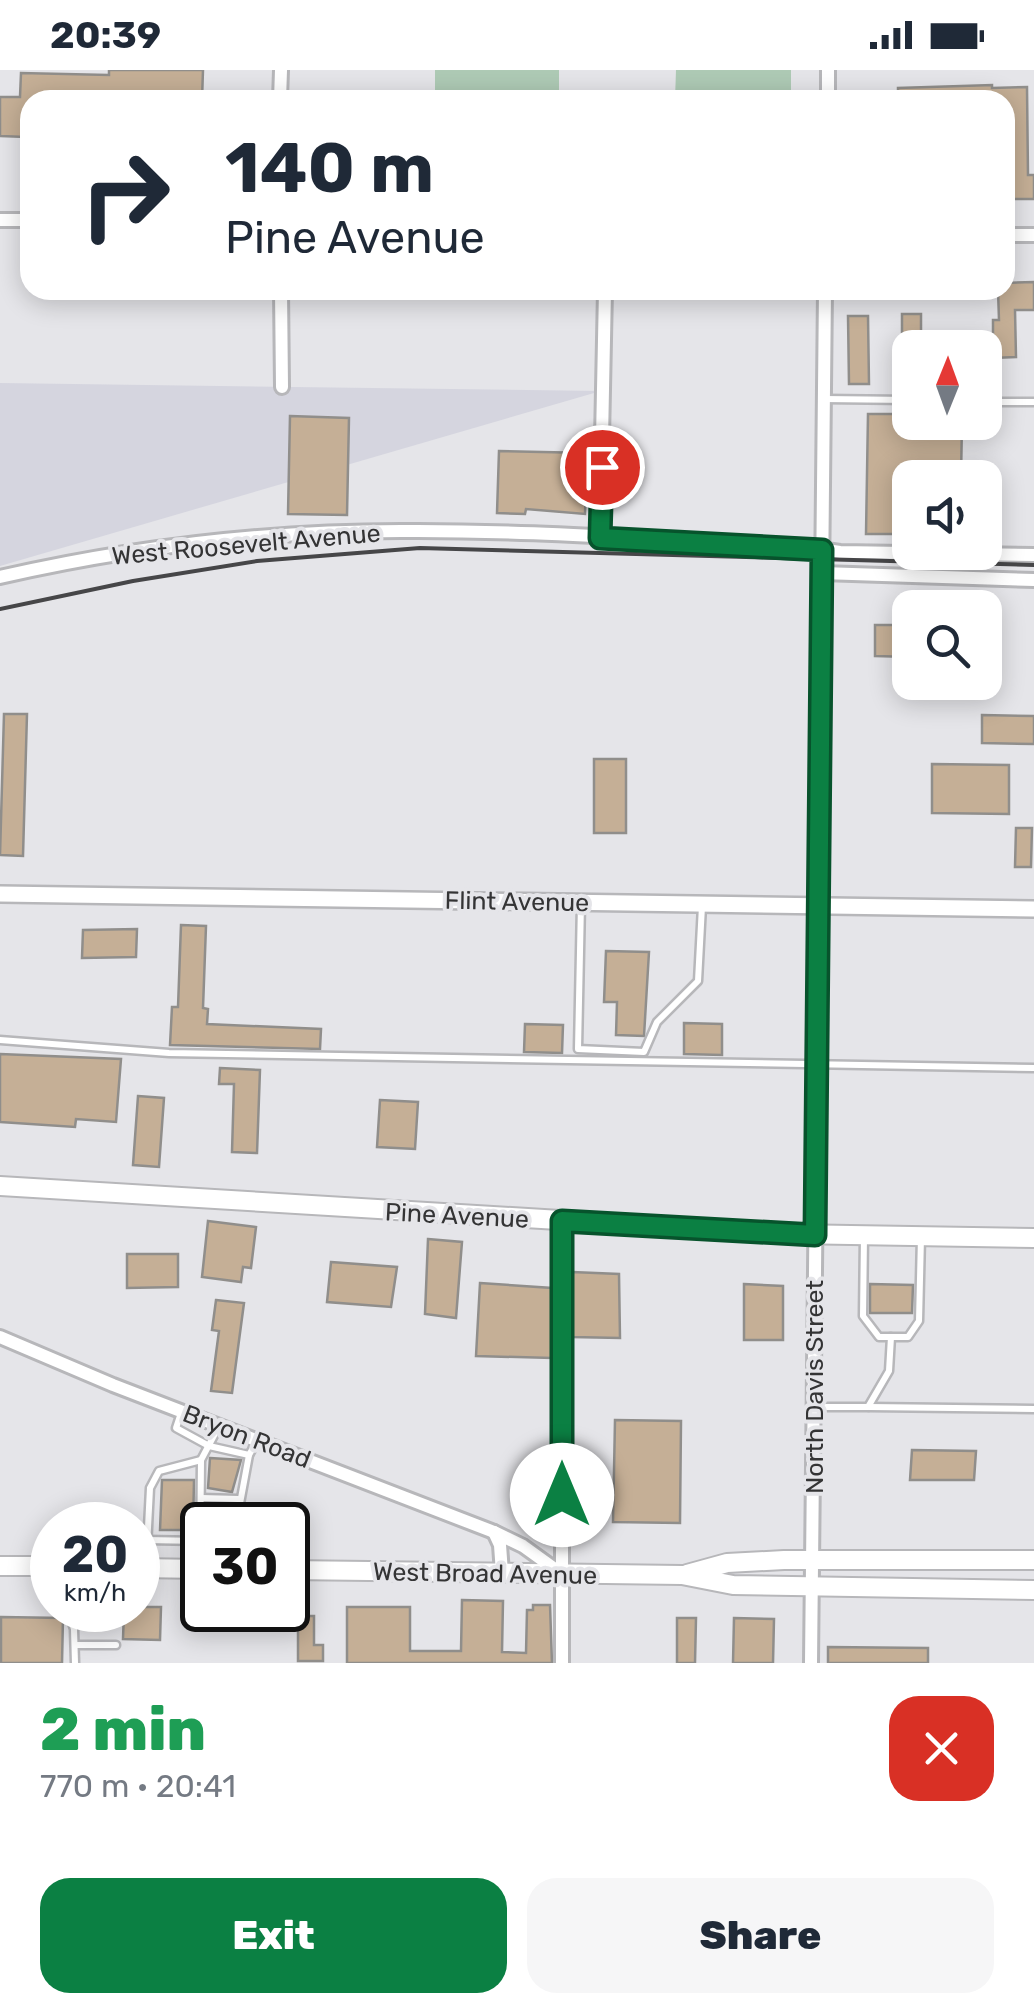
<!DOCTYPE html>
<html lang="en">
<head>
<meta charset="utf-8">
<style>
  body { margin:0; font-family:Rubik,sans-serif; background:#f6f6f7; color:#1f2937; height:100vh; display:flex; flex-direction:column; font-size:38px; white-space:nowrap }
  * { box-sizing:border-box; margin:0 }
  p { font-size:32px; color:#747a83 }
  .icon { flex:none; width:55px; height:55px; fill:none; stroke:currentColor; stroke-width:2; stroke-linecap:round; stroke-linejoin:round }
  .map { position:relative; height:1593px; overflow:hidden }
  .side { display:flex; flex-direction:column; background:#fff; flex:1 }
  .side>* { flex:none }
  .top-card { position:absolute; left:20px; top:20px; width:995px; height:210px; border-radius:30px; box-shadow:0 5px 25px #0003; background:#fff; color:#1f2937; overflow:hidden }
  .needle { width:65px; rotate:1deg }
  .fabs { position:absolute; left:892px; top:260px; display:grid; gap:20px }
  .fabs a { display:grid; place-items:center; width:110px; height:110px; border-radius:20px; background:#fff; box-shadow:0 5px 25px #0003; font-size:50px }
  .speed { position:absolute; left:30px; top:1432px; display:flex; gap:20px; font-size:50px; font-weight:700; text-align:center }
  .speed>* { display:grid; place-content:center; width:130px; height:130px; border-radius:50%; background:#fff; box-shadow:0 5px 25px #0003; line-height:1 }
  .speed small { font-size:25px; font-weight:400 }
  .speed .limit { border:5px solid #111; border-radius:15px; background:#fff; color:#111 }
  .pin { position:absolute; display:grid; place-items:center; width:85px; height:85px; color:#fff; margin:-42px; border:5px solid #fff; border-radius:50%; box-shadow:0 2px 10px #0007 }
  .me { position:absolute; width:110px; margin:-55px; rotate:0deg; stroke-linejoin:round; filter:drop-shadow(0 0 8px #0008) }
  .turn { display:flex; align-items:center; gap:35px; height:210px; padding:0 40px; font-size:45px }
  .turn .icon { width:130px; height:130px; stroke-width:2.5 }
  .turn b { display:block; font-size:70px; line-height:85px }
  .round { display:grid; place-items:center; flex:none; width:105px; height:105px; border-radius:30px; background:#f6f6f7 }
  .head { display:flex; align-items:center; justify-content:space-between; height:170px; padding:0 40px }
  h1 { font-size:60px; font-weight:800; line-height:75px; color:#1e9e55 }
  .primary-button { display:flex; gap:20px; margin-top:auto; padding:20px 40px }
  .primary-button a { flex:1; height:115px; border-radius:30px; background:#0b8043; color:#fff; font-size:40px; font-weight:800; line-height:115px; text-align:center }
  .primary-button a+a { background:#f6f6f7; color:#1f2937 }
  .status { display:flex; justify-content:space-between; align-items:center; height:70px; padding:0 50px; background:#fff; direction:ltr }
  .status svg { height:28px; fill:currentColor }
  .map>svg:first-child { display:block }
  .built { fill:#d5d5df }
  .green { fill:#aecab5 }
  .building { fill:#c5af96; stroke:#908e8b; stroke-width:2.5 }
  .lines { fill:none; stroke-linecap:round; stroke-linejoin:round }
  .service-casing { stroke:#b7b7ba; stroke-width:11 }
  .minor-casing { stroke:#b7b7ba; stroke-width:18 }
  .tertiary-casing { stroke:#b7b7ba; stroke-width:20 }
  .secondary-casing { stroke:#b7b7ba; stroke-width:22 }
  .service { stroke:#fff; stroke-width:6 }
  .minor { stroke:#fff; stroke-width:12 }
  .tertiary { stroke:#fff; stroke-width:15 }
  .secondary { stroke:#fff; stroke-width:18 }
  .rail { stroke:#464648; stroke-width:4 }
  .route-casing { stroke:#07532c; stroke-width:25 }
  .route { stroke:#0b8043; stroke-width:18 }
  .labels { text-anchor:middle; stroke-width:8; stroke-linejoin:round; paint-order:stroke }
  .street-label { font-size:25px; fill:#343435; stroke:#e5e5e9 }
</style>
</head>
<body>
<div class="status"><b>20:39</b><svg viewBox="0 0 49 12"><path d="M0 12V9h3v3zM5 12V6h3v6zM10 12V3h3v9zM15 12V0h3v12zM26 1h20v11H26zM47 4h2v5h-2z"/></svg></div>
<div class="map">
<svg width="1034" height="1593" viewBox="0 0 1034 1593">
  <rect width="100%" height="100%" fill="#e5e5e9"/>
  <polygon class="built" points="0,313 601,321 0,496"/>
  <g class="green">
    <rect x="435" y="0" width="124" height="30"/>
    <polygon points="676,0 791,0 791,30 675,30"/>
  </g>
  <g class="building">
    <polygon points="109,0 203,0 202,30 30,30 30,63 26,67 0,66 0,27 20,27 21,3 109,5"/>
    <polygon points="992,15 992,18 1027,17 1028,105 1034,105 1034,129 1006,129 1005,30 898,30 898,18"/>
    <polygon points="1034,212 1034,240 1015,240 1016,287 993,288 993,250 999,250 998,220 1005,220 1005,213"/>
    <rect x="902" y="244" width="19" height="34"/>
    <polygon points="848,246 868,246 869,314 849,314"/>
    <polygon points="868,344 910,344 910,352 962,352 961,408 910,408 910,464 866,464"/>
    <polygon points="290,346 349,348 347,445 288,444"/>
    <polygon points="499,381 587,383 585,444 526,439 525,444 497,443"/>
    <polygon points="875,555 910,555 910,587 875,586"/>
    <polygon points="4,644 27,644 23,786 0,785"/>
    <polygon points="982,645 1034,646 1034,674 982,673"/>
    <rect x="594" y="689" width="32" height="74"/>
    <polygon points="932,694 1009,695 1009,744 932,743"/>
    <polygon points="1016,758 1032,758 1031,797 1015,797"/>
    <polygon points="181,855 206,856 203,938 208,939 207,954 321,959 320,979 170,975 172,937 178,937"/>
    <polygon points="137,859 136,887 82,888 83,860"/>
    <polygon points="606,881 649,882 644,966 616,965 617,932 604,932"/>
    <polygon points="684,953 722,954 722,985 684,984"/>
    <polygon points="525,954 563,955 562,983 524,982"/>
    <polygon points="0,984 121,989 116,1052 76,1049 75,1057 0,1052"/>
    <polygon points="220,998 260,1000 257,1083 232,1082 234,1014 219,1014"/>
    <polygon points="138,1026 164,1028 159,1097 133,1095"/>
    <polygon points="380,1030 418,1032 415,1079 377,1077"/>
    <polygon points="208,1151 256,1157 251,1198 243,1197 241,1212 202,1207"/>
    <polygon points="428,1169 462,1172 456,1248 425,1244"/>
    <polygon points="127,1184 178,1184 178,1217 127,1218"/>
    <polygon points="331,1192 397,1197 391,1237 327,1232"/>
    <polygon points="572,1202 619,1204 620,1268 572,1267"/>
    <polygon points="480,1213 552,1218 552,1288 476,1286"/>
    <polygon points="744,1214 783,1216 783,1270 744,1270"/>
    <polygon points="870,1214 913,1215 912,1243 870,1243"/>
    <polygon points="216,1230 244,1233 232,1323 211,1321 219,1261 212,1260"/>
    <polygon points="615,1350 681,1351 680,1453 613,1452"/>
    <polygon points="912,1380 976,1381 974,1410 910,1410"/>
    <polygon points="210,1388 241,1390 232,1422 208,1418"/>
    <polygon points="162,1410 194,1410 193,1460 160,1460"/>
    <polygon points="527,1429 546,1429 546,1437 552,1437 552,1459 527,1458"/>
    <polygon points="462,1530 503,1531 502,1582 526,1583 527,1540 533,1540 533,1535 550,1535 552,1593 347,1593 347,1537 410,1537 410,1581 461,1581"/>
    <polygon points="138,1537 161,1537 160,1570 123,1569 124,1540 138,1540"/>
    <polygon points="298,1546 314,1546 314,1575 323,1575 323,1591 298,1591"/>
    <polygon points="1,1547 63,1548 62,1593 1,1593"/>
    <polygon points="677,1548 696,1548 695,1593 677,1593"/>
    <polygon points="734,1548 774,1549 773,1593 733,1593"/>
    <polygon points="828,1577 928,1578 928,1593 828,1593"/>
  </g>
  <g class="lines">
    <g class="service-casing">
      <g id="service">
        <polyline points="824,329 910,330"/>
        <polyline points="985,332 1034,332"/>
        <polyline points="581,833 578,979 644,982 657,952 698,911 702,836"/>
        <polyline points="0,970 169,983 1034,998"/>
        <polyline points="864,1166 863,1246 879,1267 891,1267"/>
        <polyline points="816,1337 868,1337 889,1301 891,1267 908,1267 919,1251 921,1167"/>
        <polyline points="869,1337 1034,1339"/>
        <polyline points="181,1343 176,1358 209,1376 249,1385"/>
        <polyline points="201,1428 238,1429"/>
        <polyline points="236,1455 249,1385 257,1371"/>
        <polyline points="146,1470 201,1471"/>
        <polyline points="200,1495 201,1390 219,1356"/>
        <polyline points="146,1497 150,1418 159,1401 201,1390"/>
        <polyline points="68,1540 74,1559 75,1593"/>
        <polyline points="101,1540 113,1540"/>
        <polyline points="75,1575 116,1575"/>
      </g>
    </g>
    <g class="minor-casing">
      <g id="minor">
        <polyline points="280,30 281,0"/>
        <polyline points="828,30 828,0"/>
        <polyline points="0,150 30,150"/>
        <polyline points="1005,165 1034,165"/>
        <polyline points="281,220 282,317"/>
        <polyline points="600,468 605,220"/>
        <polyline points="822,503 1034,510"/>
        <path d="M0,507C131,477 267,461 401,461C534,460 666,471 798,476L840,482L1034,485"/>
        <polyline points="562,1151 562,1593"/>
        <polyline points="0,1267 113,1315 494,1462 523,1476 559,1502"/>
        <polyline points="494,1462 500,1475 502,1503"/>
        <polyline points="811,1593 825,220"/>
      </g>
    </g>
    <g class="tertiary-casing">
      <polyline id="tertiary" points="0,824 1034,839"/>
    </g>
    <g class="secondary-casing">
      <g id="secondary">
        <polyline points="0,1116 790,1164 1034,1168"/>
        <polyline points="0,1496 52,1496"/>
        <polyline points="138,1498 202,1499"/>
        <polyline points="288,1500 682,1505 733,1515 1034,1520"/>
        <polyline points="687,1504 727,1493 784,1490 1034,1490"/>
      </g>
    </g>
    <use href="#service" class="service"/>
    <use href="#minor" class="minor"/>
    <use href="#tertiary" class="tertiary"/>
    <use href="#secondary" class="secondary"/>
    <polyline class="rail" points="0,539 133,511 257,491 420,478 1034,495"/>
  </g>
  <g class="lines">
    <g class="route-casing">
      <polyline id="route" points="562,1425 562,1151 815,1165 822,480 600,468 602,397"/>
    </g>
    <use href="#route" class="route"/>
  </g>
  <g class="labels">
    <g class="street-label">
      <text transform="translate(246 474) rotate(-5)" y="9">West Roosevelt Avenue</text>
      <text transform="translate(517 831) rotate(1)" y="9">Flint Avenue</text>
      <text transform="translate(457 1145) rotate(3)" y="9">Pine Avenue</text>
      <text transform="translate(814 1317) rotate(-90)" y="9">North Davis Street</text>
      <text transform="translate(247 1366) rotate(21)" y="9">Bryon Road</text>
      <text transform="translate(485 1503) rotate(1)" y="9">West Broad Avenue</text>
    </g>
  </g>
</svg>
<div class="fabs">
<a><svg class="needle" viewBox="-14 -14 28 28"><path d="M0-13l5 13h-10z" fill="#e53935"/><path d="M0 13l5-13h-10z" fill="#747a83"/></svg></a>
<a><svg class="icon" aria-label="sound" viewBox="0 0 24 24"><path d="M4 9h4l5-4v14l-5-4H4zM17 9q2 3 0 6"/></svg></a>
<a><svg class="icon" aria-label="search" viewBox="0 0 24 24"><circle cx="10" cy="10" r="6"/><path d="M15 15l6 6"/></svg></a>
</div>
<div class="speed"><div>20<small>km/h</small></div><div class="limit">30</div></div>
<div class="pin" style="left:602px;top:397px;background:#d93025"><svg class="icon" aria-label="arrive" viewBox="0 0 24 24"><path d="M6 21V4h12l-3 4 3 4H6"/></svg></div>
<svg class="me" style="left:562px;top:1425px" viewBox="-20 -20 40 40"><circle r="19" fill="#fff"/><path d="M0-13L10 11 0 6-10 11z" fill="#0b8043"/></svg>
<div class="top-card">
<div class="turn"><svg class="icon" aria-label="right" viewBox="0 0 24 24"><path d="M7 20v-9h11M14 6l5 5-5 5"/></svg><div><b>140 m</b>Pine Avenue</div></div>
</div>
</div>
<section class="side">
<div class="head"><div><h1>2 min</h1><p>770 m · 20:41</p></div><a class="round" style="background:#d93025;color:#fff"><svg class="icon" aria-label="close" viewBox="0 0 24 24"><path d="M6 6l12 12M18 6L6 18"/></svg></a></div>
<div class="primary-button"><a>Exit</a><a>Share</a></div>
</section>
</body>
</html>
